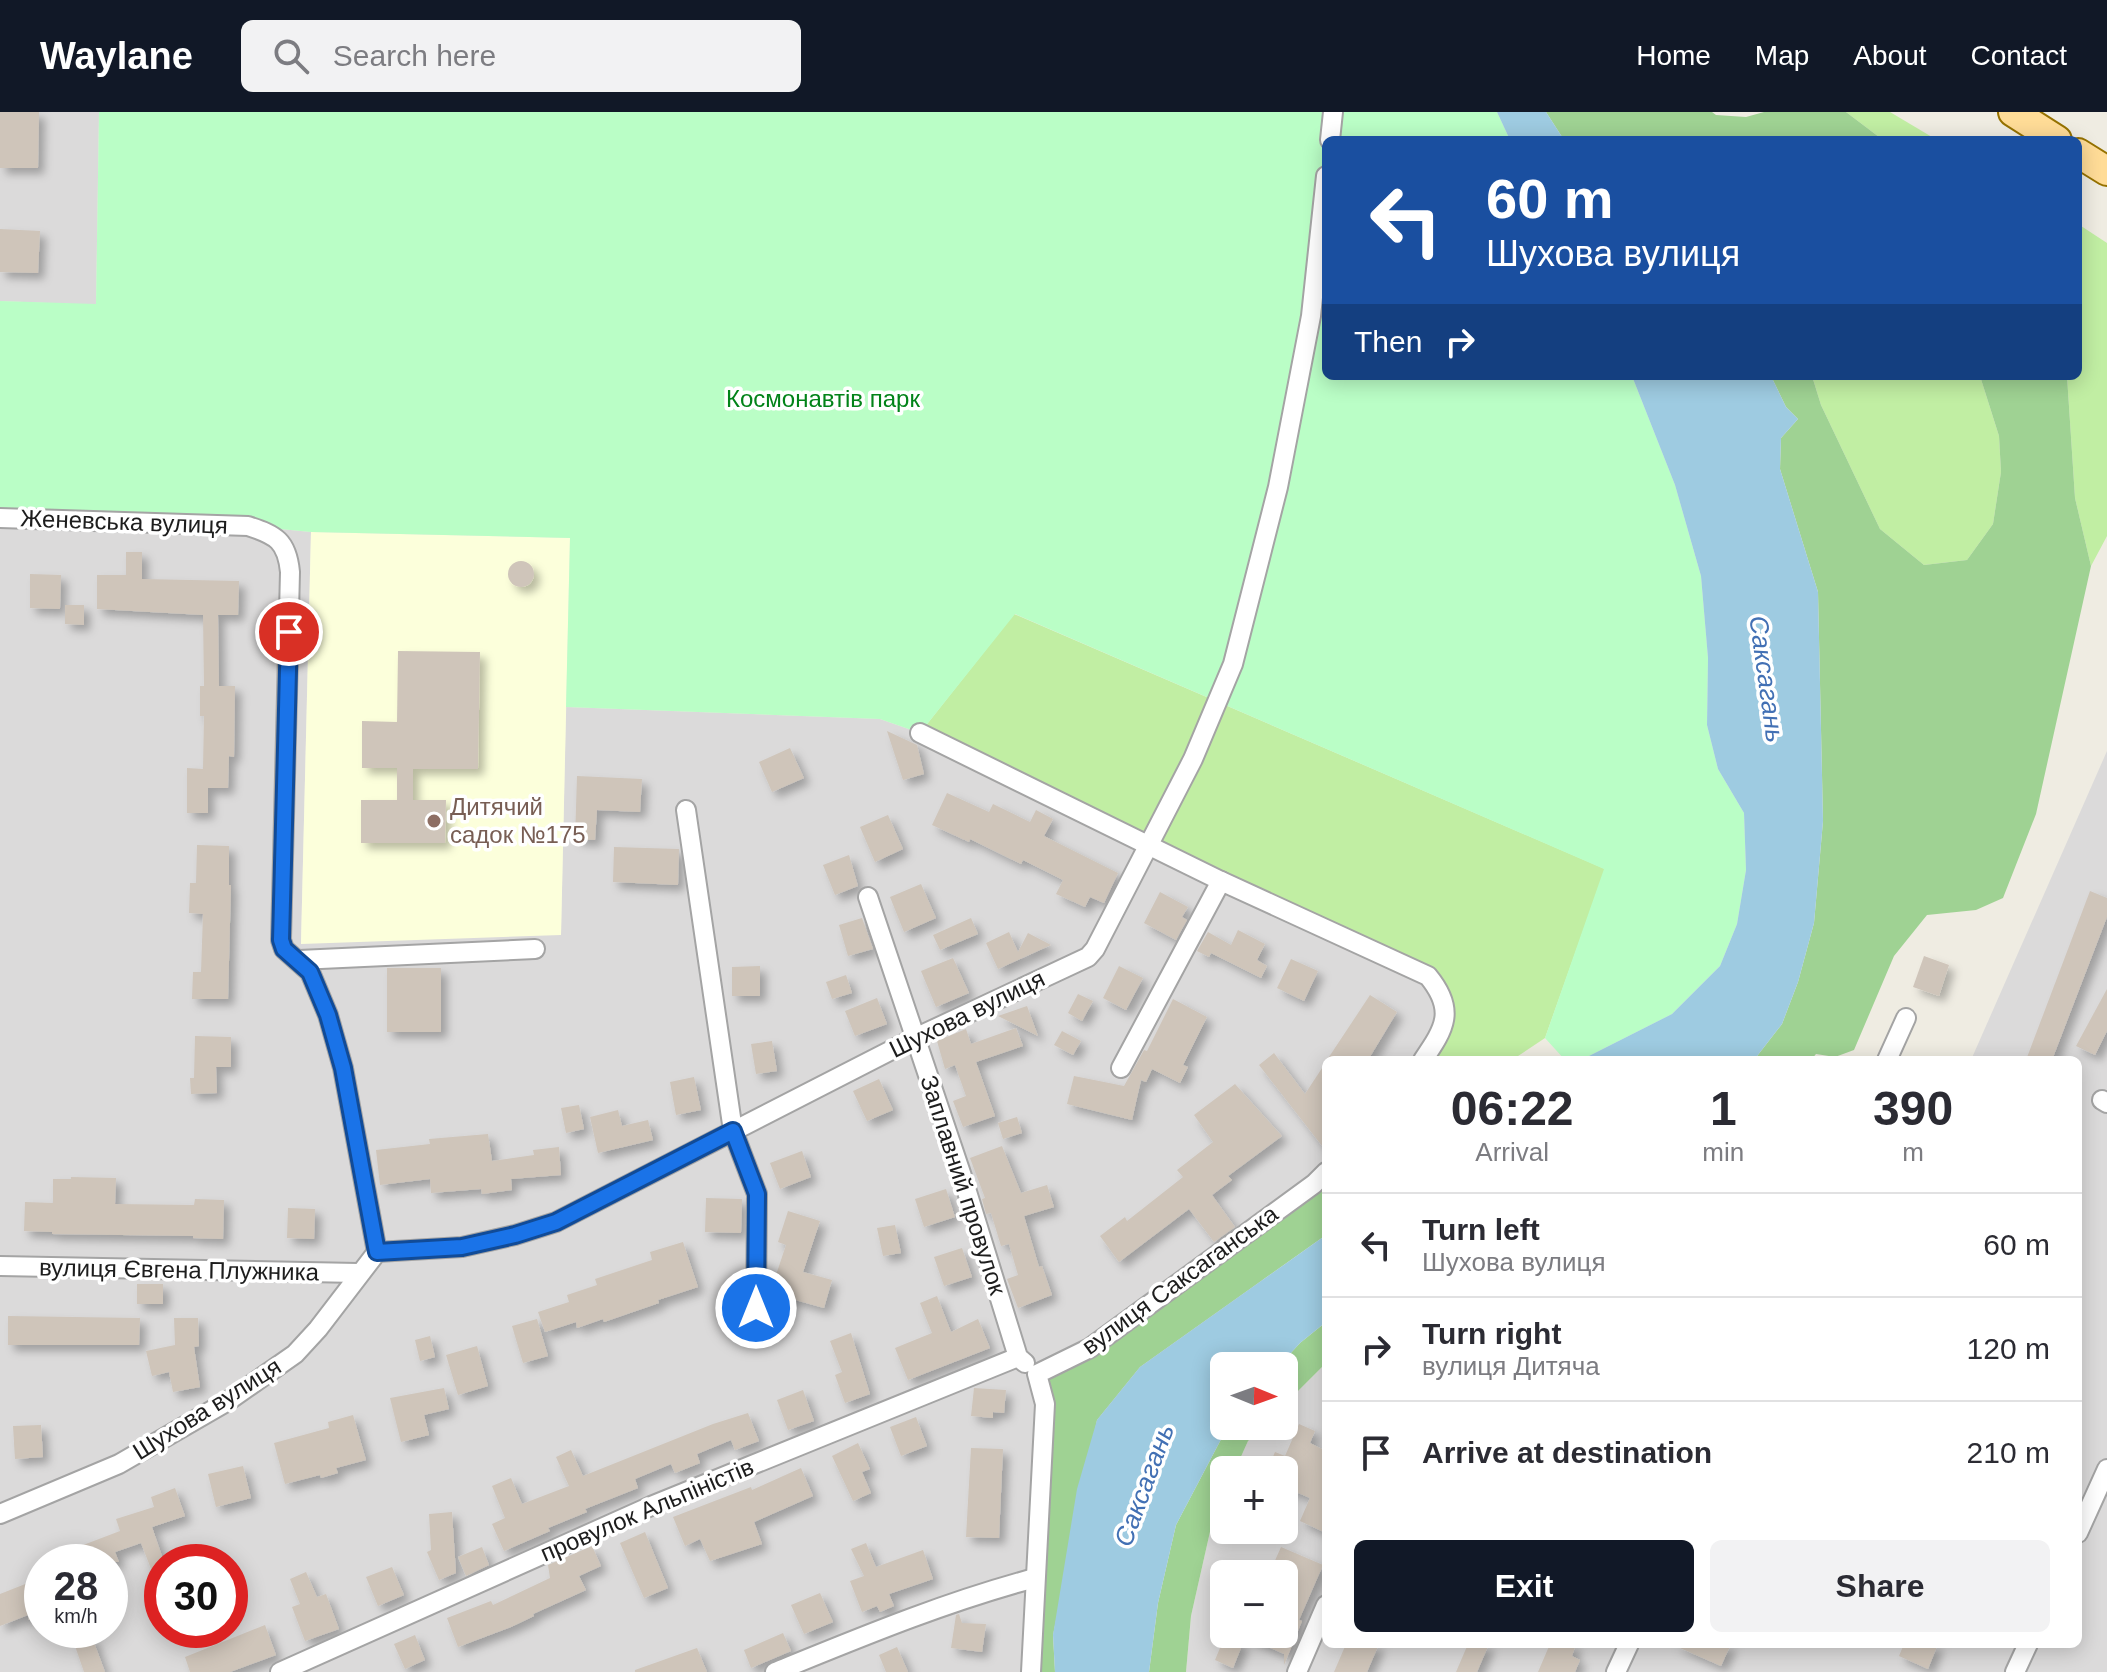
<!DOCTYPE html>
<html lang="en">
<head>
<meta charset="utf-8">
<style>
  body { margin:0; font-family:Helvetica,sans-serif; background:#f2f2f3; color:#2b2b33; height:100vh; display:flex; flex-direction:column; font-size:30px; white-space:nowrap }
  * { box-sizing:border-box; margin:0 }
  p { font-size:26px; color:#7c7c81 }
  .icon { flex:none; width:44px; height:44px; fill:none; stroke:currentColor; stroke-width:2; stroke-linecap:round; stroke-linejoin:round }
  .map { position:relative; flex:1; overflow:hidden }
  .drawer { position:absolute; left:1322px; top:944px; width:760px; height:592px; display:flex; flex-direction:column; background:#fff; border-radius:12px; box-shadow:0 4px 20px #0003 }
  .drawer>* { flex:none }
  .banner { position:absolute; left:1322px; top:24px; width:760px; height:244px; border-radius:12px; box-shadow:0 4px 20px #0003; background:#1a4fa0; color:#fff; overflow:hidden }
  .needle { width:52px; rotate:91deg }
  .controls { position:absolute; left:1210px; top:1240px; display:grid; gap:16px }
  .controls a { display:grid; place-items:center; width:88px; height:88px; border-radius:12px; background:#fff; box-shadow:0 4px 20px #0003; font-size:40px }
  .speed { position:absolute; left:24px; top:1432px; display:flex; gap:16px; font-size:40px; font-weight:700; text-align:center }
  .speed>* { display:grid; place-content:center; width:104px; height:104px; border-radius:50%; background:#fff; box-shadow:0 4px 20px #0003; line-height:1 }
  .speed small { font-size:20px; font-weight:400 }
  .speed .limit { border:12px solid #d22; background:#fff; color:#111 }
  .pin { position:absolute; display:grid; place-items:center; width:68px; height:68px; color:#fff; margin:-34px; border:4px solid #fff; border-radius:50%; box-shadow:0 2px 8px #0007 }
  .me { position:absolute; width:88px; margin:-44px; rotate:0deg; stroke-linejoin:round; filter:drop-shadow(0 0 6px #0008) }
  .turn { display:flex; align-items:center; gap:28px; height:168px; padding:0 32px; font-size:36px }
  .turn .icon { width:104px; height:104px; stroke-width:2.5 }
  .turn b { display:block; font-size:56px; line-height:68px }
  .then { display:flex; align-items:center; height:76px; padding:0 32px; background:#0003; gap:16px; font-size:30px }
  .eta { display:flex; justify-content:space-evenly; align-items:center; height:136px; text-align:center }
  .eta b { font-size:48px; font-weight:600; line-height:56px }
  .cta { display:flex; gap:16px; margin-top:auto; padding:16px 32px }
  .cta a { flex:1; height:92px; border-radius:12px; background:#111827; color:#fff; font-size:32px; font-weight:600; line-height:92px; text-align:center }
  .cta a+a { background:#f2f2f3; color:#2b2b33 }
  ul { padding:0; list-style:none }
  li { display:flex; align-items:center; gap:24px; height:104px; padding:0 32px; border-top:2px solid #e1e1e2 }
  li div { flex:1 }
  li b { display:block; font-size:30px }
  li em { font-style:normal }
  header { display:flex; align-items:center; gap:48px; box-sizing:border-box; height:112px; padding:0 40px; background:#111827; color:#fff }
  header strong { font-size:38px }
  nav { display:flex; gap:44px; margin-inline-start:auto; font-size:28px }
  .search { width:560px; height:72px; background:#f2f2f3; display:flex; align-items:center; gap:20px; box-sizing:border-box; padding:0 28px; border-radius:12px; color:#7c7c81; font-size:30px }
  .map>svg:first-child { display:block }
  .residential { fill:#dbdada; fill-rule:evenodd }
  .education { fill:#fcffdb }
  .grass { fill:#c1eea3 }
  .forest { fill:#9fd293 }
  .park { fill:#bafec6 }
  .water { fill:#9ecbe1 }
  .building { fill:#cfc5ba; filter:url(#shadow) }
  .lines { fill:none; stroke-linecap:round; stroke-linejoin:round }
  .street-casing { stroke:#a4a4a4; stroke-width:22 }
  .primary-casing { stroke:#967200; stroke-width:32 }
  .street { stroke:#fff; stroke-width:18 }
  .primary { stroke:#ffdc97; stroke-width:28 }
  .route-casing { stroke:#114b97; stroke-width:20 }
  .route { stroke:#1a73e8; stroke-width:14 }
  .education-dot { fill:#8d6e63; stroke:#fff; stroke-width:3 }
  .labels { text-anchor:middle; stroke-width:7; stroke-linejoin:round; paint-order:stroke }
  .park-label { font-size:24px; fill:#028319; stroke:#fff }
  .street-label { font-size:24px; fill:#1d1d1d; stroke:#fff }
  .education-label { font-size:24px; fill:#785e54; stroke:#fff; text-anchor:start }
  .water-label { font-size:26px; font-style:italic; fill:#4270b4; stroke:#fff }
</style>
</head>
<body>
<header>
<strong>Waylane</strong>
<div class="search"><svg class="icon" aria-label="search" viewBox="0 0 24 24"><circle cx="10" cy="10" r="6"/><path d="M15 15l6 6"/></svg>Search here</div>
<nav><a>Home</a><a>Map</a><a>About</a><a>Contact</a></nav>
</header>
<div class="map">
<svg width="2107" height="1560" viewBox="0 0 2107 1560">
  <defs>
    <filter id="shadow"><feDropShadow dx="6" dy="6" stdDeviation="4" flood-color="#0004"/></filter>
  </defs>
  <rect width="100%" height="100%" fill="#efece2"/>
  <g class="residential">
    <polygon points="0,0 99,0 96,193 0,189"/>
    <path d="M0,406L248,414L311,420L301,831L561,822L566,595L880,607L920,621L1428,864L1445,890L1423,948H1326V1060L1031,1560H0ZM42,1450H110V1518H42ZM162,1450H230V1518H162Z"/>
    <path d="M2107,639V1560H1186L1191,1504L1214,1402L1224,1380V1418H1284V1358H1235L1248,1329L1263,1314H1284V1293L1326,1251V1532H2078V948H1971ZM1224,1462H1284V1522H1224Z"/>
  </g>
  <polygon class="education" points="311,420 570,426 561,823 301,832"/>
  <g class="grass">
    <polygon points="1846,0 1890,0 1937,28 1883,28"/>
    <polygon points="2078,112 2107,131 2107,424 2091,454 2075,386 2067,264 2078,264"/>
    <polygon points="1812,264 1980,264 1999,324 2001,360 1993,412 1967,448 1924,453 1880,417 1821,293"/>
    <polygon points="1014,502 1605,757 1545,926 1512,948 1423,948 1442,921 1441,879 920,621"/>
  </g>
  <g class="forest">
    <polygon points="1546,0 1712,0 1716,3 1746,5 1764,0 1846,0 1883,28 1564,28"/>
    <polygon points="1771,264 1812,264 1821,293 1880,417 1924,453 1967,448 1993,412 2001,360 1999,324 1980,264 2067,264 2075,386 2091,454 2036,702 2003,786 1976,798 1927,803 1894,844 1854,938 1835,945 1816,942 1811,948 1754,948 1782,912 1798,870 1814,811 1823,709 1818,480 1780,357 1781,326 1798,307 1786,295"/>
    <polygon points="1326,1060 1326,1123 1140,1255 1097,1308 1053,1523 1055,1560 1031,1560 1037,1262"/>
    <polygon points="1326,1210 1326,1251 1284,1293 1284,1254 1279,1254 1300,1231"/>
    <polygon points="1228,1314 1263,1314 1248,1329 1235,1358 1224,1358 1224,1380 1214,1402 1191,1504 1186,1560 1149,1560 1158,1491 1176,1413"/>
  </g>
  <polygon class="park" points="99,0 1497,0 1510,28 1326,28 1326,264 1632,264 1675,373 1701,464 1708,546 1707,613 1718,657 1744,701 1746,758 1737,812 1720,854 1672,902 1581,948 1565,948 1545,926 1604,757 1015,502 920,621 880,607 566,595 570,426 311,420 248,414 0,406 0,189 96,192"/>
  <g class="water">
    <polygon points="1497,0 1546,0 1564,28 1510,28"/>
    <polygon points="1632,264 1771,264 1786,295 1798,307 1781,326 1780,357 1818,480 1823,709 1814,811 1798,870 1782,912 1754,948 1581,948 1672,902 1720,854 1737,812 1746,758 1744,701 1718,657 1707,613 1708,546 1701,464 1675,373"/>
    <polygon points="1326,1123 1326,1210 1300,1231 1279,1254 1224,1254 1224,1314 1228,1314 1176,1413 1158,1491 1149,1560 1055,1560 1053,1523 1077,1377 1097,1308 1140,1255"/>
  </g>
  <g class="building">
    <polygon points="0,0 39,0 38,56 0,56"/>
    <polygon points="0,117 40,119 38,161 0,160"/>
    <polygon points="126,440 142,440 142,467 239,469 238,503 218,503 219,574 235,574 234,645 229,644 228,676 208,676 208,701 187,701 187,656 203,657 204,604 200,604 200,574 204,574 203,503 97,497 97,463 126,463"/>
    <circle cx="521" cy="462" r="13"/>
    <polygon points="30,462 61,463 60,497 30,496"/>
    <polygon points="65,493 84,493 84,513 65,512"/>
    <polygon points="398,539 480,540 478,657 413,657 413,688 446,688 445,731 361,731 361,688 397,688 397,656 362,656 362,609 397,610"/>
    <polygon points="887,619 917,633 924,662 903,668"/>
    <polygon points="790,636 804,666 772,680 759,650"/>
    <polygon points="577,664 642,667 640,700 597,698 595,728 575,727"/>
    <polygon points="947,681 989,700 993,692 1030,710 1036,698 1053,707 1044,724 1118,761 1104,791 1090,785 1085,795 1056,782 1063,768 1023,748 1021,752 970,727 969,730 932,713"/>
    <polygon points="888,703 903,737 875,750 860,715"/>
    <polygon points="197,733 229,734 229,773 231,773 228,887 192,887 193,860 201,860 203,802 189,801 190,771 196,771"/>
    <polygon points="614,735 679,737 678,773 613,770"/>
    <polygon points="849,743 858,774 835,783 823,753"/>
    <polygon points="921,772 936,806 904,820 890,785"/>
    <polygon points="2090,779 2107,786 2107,805 2052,948 2026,948"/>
    <polygon points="1160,780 1188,795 1182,805 1187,808 1176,828 1144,811"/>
    <polygon points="862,806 873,837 848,844 839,813"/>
    <polygon points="971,806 978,822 940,838 933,823"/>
    <polygon points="1238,818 1265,832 1257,848 1267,854 1261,866 1211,841 1209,845 1197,839 1208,820 1231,833"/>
    <polygon points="1009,820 1018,840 1028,821 1051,833 998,857 986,831"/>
    <polygon points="1924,844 1949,853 1939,884 1913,875"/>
    <polygon points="953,846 969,881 936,895 921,859"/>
    <polygon points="1291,847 1318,859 1304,889 1277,876"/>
    <polygon points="760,854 760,884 732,884 732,855"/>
    <polygon points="1119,854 1143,866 1126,898 1103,886"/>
    <rect x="387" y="856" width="54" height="64"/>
    <polygon points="846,863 852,881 832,887 826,870"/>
    <polygon points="2107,877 2107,919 2095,943 2076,934"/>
    <polygon points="1078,882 1093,889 1082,909 1068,901"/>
    <polygon points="1370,883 1397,900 1368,948 1327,948"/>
    <polygon points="877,886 887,912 855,924 845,899"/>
    <polygon points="1173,887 1207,905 1183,953 1188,955 1180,971 1152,957 1146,970 1141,968 1132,1008 1067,992 1074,964 1124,974 1144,938 1147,939"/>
    <polygon points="1027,894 1038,924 998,904"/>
    <polygon points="1016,916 1023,934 976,950 995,1004 963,1015 953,989 966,984 955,953 945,957 937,929 966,917 971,932"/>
    <polygon points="1062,919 1081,929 1073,943 1054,933"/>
    <polygon points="195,924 231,925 231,955 216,955 217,981 191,982 190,966 194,966"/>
    <polygon points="772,929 777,959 756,962 751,932"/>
    <polygon points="1274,941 1305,982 1326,950 1326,1039 1259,953"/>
    <polygon points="694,965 701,998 676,1003 670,970"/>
    <polygon points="879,967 893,998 867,1009 853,979"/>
    <polygon points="1235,972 1282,1024 1228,1064 1232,1068 1212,1083 1235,1115 1214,1130 1189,1097 1119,1150 1100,1124 1125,1105 1127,1109 1183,1065 1177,1058 1213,1030 1194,1003"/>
    <polygon points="579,993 584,1017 566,1021 561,996"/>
    <polygon points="618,998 622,1014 648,1008 653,1028 598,1041 590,1005"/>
    <polygon points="1017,1005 1022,1021 1003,1027 998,1011"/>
    <polygon points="488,1022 492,1049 534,1043 533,1038 559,1035 561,1063 511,1067 512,1078 482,1082 481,1077 431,1081 430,1067 380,1073 376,1038 430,1032 429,1027"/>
    <polygon points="1002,1034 1021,1081 1047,1073 1054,1095 1024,1104 1039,1155 1042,1154 1052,1183 1018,1196 1007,1167 1018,1163 1009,1132 1001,1134 991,1101 986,1102 982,1087 985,1086 970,1046"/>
    <polygon points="802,1039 811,1065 780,1077 770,1051"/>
    <polygon points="71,1065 116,1066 115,1092 194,1093 195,1087 224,1088 223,1127 193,1126 193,1124 52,1122 52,1120 24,1119 25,1090 53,1091 53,1067 71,1067"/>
    <polygon points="946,1077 955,1105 924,1115 915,1087"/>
    <polygon points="706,1086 742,1087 741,1121 705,1120"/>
    <polygon points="288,1096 315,1097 314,1127 287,1126"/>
    <polygon points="788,1099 820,1109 803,1160 832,1168 824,1196 770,1181 786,1133 778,1130"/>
    <polygon points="895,1113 901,1141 883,1144 877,1116"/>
    <polygon points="683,1130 698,1175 658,1188 659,1191 604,1210 603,1207 577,1216 576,1210 545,1220 538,1200 569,1190 567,1183 597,1173 595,1167 652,1148 650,1140"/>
    <polygon points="962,1136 972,1165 944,1174 934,1145"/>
    <rect x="137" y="1172" width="26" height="20"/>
    <polygon points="937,1184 951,1220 978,1207 990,1236 908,1268 895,1236 932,1221 920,1191"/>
    <polygon points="8,1204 140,1206 139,1233 8,1233"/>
    <polygon points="174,1206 198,1206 199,1234 194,1235 200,1275 173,1280 169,1260 152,1264 146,1239 175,1233"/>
    <polygon points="537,1207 548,1244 523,1251 512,1214"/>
    <polygon points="851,1221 870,1282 845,1291 835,1263 842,1260 830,1229"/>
    <polygon points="430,1224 435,1245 420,1249 415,1228"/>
    <polygon points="477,1234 488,1274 458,1283 446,1243"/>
    <polygon points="444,1276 449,1297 424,1303 429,1323 401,1330 390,1286"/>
    <polygon points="974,1276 1006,1278 1004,1301 993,1300 993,1306 971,1304"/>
    <polygon points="803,1278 814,1309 788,1318 777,1288"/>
    <polygon points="748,1301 759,1329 735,1338 731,1328 697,1342 700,1351 675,1361 671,1352 635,1367 638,1376 585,1397 587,1400 548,1416 550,1419 504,1439 492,1412 505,1406 492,1374 511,1366 522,1392 569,1374 556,1345 571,1338 583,1364 713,1312"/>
    <polygon points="353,1303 366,1348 336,1356 338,1361 321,1366 320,1363 285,1372 274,1331 329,1316 328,1310"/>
    <polygon points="916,1305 927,1334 901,1344 890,1315"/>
    <polygon points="1299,1312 1315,1319 1310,1331 1326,1339 1326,1421 1300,1409 1310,1386 1284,1375 1284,1358 1267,1358 1275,1340 1285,1344"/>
    <polygon points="41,1313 43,1345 15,1347 13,1314"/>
    <polygon points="858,1331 870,1357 862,1360 871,1381 853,1389 832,1344"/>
    <polygon points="971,1336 1003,1337 999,1426 966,1425"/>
    <polygon points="243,1354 251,1386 216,1395 208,1362"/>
    <polygon points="801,1356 813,1384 754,1410 762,1432 710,1449 700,1427 685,1434 673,1405 751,1375 752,1378"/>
    <polygon points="175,1376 185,1404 152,1415 164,1450 162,1474 158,1475 141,1431 115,1440 119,1450 84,1450 78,1435 120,1419 116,1407 154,1395 151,1385"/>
    <polygon points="452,1400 456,1461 439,1468 427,1440 431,1438 429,1402"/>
    <polygon points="645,1420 668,1476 644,1486 620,1431"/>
    <polygon points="866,1431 876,1455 923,1438 933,1467 889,1482 894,1494 880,1500 877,1494 862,1500 850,1469 864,1464 851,1437"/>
    <polygon points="592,1434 601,1454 579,1464 586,1478 533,1502 534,1504 511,1515 458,1535 447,1506 491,1489 493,1493 550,1466 548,1453"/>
    <polygon points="482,1435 489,1453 466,1464 458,1445"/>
    <polygon points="1281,1435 1323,1453 1299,1508 1302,1509 1284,1553 1284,1542 1239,1522 1284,1522 1284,1462 1269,1462"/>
    <polygon points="392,1455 404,1483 378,1494 366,1465"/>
    <polygon points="306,1460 317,1485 326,1482 339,1517 305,1529 292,1495 300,1492 290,1467"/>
    <polygon points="38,1467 42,1476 42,1503 29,1508 28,1503 0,1514 0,1482"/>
    <polygon points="820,1481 833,1510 804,1522 791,1493"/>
    <polygon points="959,1502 962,1511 986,1512 982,1540 951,1536 956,1503"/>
    <polygon points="265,1513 276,1543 230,1560 190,1560 185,1545"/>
    <polygon points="783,1521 791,1539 751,1556 744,1538"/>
    <polygon points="415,1523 425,1548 405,1557 394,1532"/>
    <polygon points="1225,1524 1243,1531 1233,1556 1215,1548"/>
    <polygon points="92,1525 105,1560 84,1560 74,1531"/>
    <polygon points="1346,1532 1379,1532 1367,1560 1334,1560"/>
    <polygon points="1468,1532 1489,1532 1477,1560 1456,1560"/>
    <polygon points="1550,1532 1576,1532 1572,1544 1580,1548 1575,1560 1538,1560"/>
    <polygon points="1671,1532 1731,1532 1721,1554"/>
    <polygon points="1904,1532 1938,1532 1928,1557 1899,1544"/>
    <polygon points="897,1535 908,1560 886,1560 879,1543"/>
    <polygon points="697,1536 707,1560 635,1560 635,1558"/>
  </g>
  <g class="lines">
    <g class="street-casing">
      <g id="street">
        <polyline points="1330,28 1333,0"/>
        <path d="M0,406L248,414C276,423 287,429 290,460L281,828L284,837L310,860L328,903L343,956L377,1140"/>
        <path d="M920,621L1221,769L1428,864C1456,898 1445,916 1423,948"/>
        <polyline points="686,698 733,1019 757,1082 756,1196"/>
        <polyline points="868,785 964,1070 1018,1245 1025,1251"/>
        <polyline points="299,848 535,837"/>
        <polyline points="1887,948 1906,906"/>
        <polyline points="1121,956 1221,769"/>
        <polyline points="2102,988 2107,991"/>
        <polyline points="0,1154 358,1161"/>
        <polyline points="0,1402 119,1352 228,1289 295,1242 318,1217 377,1140 462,1135 515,1123 556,1110 915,926 1088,845 1095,837 1193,647 1233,552 1278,375 1311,204 1326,64"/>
        <polyline points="2078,1421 2107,1357"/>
        <polyline points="280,1560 651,1394 1018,1245"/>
        <path d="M775,1560C861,1525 945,1490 1035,1466"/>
        <polyline points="1031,1560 1045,1292 1037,1262 1090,1236 1314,1072 1326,1060"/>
        <polyline points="1297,1560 1326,1493"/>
        <polyline points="1616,1560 1629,1532"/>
        <polyline points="2015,1560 2028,1532"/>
      </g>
    </g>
    <g class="primary-casing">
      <g id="primary">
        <polyline points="2013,0 2057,28"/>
        <polyline points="2078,41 2107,59"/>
      </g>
    </g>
    <use href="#street" class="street"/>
    <use href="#primary" class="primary"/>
  </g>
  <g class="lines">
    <g class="route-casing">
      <polyline id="route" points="289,520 281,828 284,837 310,860 328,903 343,956 377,1140 462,1135 515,1123 556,1110 733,1019 757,1082 756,1196"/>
    </g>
    <use href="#route" class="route"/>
  </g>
  <circle class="education-dot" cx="434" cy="709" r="8"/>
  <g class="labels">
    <g class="park-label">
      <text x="823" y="295">Космонавтів парк</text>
    </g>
    <g class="street-label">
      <text transform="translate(124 410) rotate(2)" y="8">Женевська вулиця</text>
      <text transform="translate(967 902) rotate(-26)" y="8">Шухова вулиця</text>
      <text transform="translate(963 1073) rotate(72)" y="8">Заплавний провулок</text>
      <text transform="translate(179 1158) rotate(1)" y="8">вулиця Євгена Плужника</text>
      <text transform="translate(1180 1168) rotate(-36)" y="8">вулиця Саксаганська</text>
      <text transform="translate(207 1297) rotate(-32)" y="8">Шухова вулиця</text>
      <text transform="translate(647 1398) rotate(-23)" y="8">провулок Альпіністів</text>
    </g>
    <g class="education-label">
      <text x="450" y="703">Дитячий<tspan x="450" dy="28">садок №175</tspan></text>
    </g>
    <g class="water-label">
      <text transform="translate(1767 567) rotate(82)" y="9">Саксагань</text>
      <text transform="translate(1144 1373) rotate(-70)" y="9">Саксагань</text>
    </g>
  </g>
</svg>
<div class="controls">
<a><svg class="needle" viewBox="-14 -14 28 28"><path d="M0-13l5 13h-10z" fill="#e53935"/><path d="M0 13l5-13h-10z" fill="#7c7c81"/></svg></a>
<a>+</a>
<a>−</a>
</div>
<div class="speed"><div>28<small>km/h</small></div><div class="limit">30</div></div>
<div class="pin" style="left:289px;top:520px;background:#d93025"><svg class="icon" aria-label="arrive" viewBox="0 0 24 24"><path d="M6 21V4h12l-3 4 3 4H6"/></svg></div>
<svg class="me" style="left:756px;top:1196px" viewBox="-20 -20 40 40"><circle r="17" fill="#1a73e8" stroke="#fff" stroke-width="3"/><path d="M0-11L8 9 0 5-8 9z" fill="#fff"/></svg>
<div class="banner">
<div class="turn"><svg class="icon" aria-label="left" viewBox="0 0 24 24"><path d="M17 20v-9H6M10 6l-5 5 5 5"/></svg><div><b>60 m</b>Шухова вулиця</div></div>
<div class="then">Then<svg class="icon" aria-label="right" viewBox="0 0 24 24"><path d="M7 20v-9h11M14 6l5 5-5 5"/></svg></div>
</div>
<section class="drawer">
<div class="eta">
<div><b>06:22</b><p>Arrival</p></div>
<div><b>1</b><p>min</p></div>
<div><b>390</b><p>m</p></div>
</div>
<ul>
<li><svg class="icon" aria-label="left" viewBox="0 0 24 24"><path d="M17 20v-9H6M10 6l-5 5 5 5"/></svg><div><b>Turn left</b><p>Шухова вулиця</p></div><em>60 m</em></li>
<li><svg class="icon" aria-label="right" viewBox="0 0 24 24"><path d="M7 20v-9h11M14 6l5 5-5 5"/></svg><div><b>Turn right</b><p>вулиця Дитяча</p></div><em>120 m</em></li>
<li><svg class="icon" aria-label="arrive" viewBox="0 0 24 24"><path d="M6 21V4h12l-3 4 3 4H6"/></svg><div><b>Arrive at destination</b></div><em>210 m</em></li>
</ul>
<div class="cta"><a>Exit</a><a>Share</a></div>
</section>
</div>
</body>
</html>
